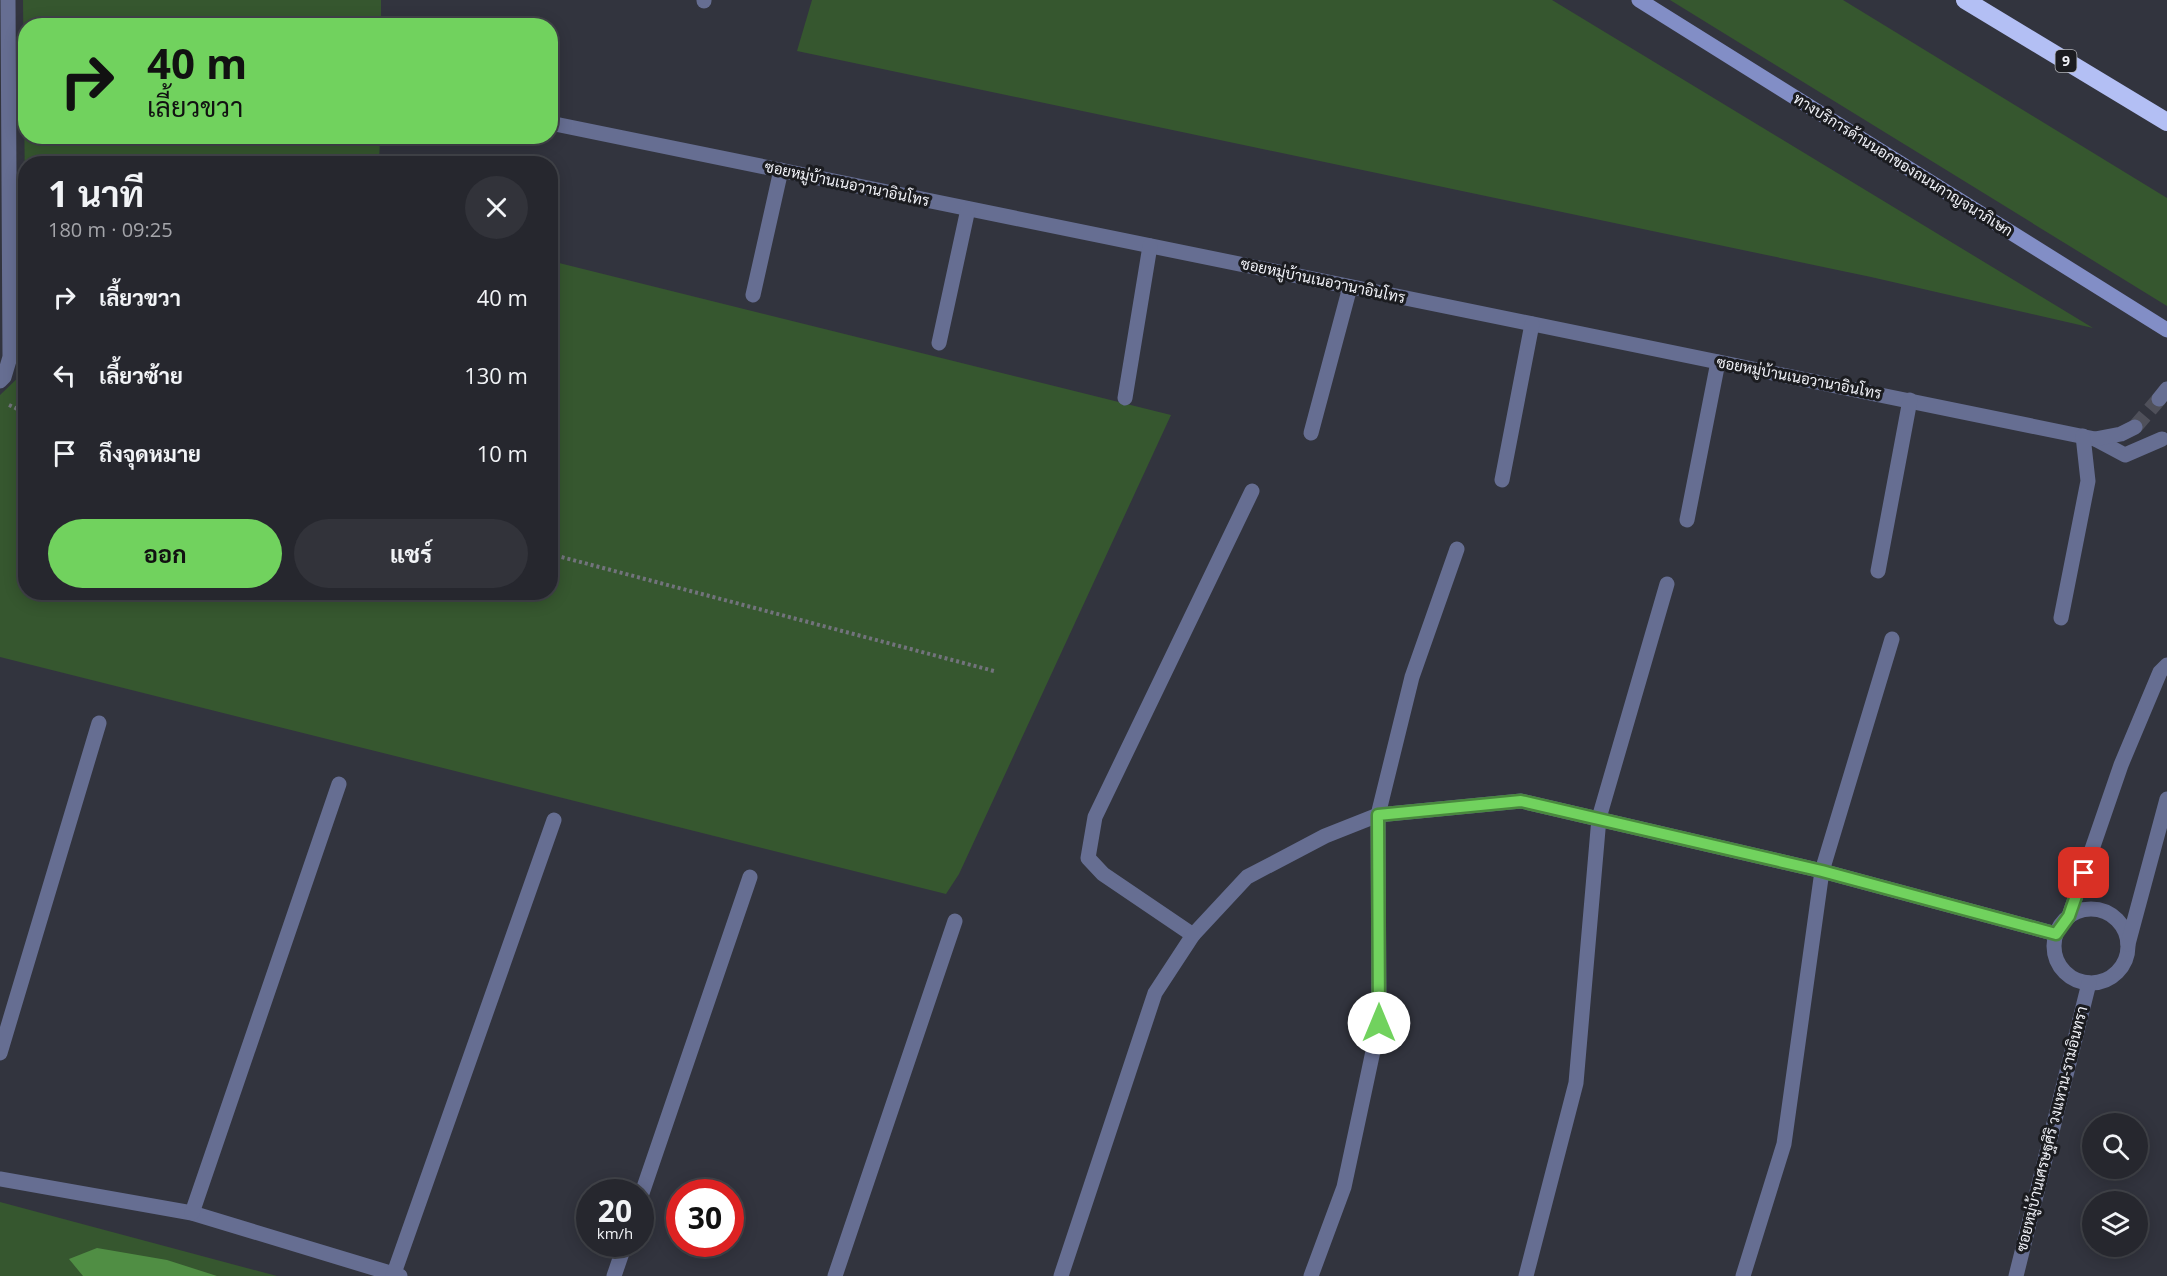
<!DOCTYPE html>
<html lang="th">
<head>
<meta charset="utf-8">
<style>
  body { margin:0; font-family:"Open Sans",Sarabun,sans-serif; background:#32333a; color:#f1f3f6; height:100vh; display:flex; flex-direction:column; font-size:22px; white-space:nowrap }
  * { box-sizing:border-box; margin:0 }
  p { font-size:20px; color:#a4a5aa }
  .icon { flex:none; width:33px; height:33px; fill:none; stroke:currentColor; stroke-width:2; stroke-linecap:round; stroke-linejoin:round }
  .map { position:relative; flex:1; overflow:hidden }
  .drawer { position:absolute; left:18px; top:156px; width:540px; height:444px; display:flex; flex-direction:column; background:#26272e; border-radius:24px; box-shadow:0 3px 15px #0003,0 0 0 2px #42444a }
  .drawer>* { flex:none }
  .top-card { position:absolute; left:18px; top:18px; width:540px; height:126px; border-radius:24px; box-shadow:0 3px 15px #0003,0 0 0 2px #42444a; background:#71d25e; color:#111; overflow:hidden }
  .tools { position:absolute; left:2082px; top:1113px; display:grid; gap:12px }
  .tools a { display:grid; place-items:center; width:66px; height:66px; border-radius:50%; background:#26272e; box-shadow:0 3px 15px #0003,0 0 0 2px #42444a; font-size:30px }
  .speed { position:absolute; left:576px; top:1179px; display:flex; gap:12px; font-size:30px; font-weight:700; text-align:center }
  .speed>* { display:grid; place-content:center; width:78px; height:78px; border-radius:50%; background:#26272e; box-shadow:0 3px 15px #0003,0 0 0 2px #42444a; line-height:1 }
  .speed small { font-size:15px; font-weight:400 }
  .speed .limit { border:9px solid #d22; background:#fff; color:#111 }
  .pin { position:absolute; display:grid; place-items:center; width:51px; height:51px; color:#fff; margin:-26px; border-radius:12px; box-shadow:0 3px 9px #0006 }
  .me { position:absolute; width:66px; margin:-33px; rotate:0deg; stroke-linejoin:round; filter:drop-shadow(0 0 4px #0008) }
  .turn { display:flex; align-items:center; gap:21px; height:126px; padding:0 30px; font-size:27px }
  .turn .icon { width:78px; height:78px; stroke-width:2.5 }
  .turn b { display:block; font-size:42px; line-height:51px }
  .round { display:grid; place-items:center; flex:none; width:63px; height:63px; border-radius:32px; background:#32333a }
  .head { display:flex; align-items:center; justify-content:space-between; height:102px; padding:0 30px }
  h1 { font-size:36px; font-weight:700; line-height:45px }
  .primary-button { display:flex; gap:12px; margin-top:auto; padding:12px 30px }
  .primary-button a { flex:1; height:69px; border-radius:36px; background:#71d25e; color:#111; font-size:24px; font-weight:700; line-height:69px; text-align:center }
  .primary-button a+a { background:#32333a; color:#f1f3f6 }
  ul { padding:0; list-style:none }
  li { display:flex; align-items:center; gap:18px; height:78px; padding:0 30px }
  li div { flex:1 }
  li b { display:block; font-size:22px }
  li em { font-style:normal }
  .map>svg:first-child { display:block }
  .green { fill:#36572f }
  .water { fill:#508e44 }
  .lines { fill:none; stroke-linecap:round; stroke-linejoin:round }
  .minor-tunnel { stroke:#4f505a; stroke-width:15; stroke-dasharray:15 8; stroke-linecap:butt }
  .path { stroke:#72737c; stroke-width:4; stroke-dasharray:3 3; stroke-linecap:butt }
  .minor { stroke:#666e92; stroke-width:15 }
  .secondary { stroke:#828ec6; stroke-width:15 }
  .motorway { stroke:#b3bff4; stroke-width:18 }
  .route-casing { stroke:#49883d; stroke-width:15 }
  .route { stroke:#71d25e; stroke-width:10 }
  .labels { text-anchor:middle; stroke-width:6; stroke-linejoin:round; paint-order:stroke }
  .shield { fill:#1b1c20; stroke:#b1b2b7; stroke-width:1.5 }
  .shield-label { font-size:14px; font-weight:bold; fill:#f1f2f8 }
  .street-label { font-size:15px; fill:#f1f2f8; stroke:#1b1c20 }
</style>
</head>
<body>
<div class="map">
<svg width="2167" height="1276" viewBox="0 0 2167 1276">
  <rect width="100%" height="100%" fill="#32343e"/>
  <g class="green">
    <polygon points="23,0 381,0 381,25 26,26 26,136 380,137 379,163 26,164 25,194"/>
    <polygon points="812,0 1552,0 2093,328 1871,277 797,51"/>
    <polygon points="1670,0 1843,0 2167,198 2167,306"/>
    <polygon points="551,261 1171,415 959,874 946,894 0,657 0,395 25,371 26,592 550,592"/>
    <polygon points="0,1202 277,1276 0,1276"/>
  </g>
  <polygon class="water" points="97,1248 167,1260 217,1276 83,1276 69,1259"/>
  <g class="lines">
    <polyline class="minor-tunnel" points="2135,427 2159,399"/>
    <g class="path">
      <polyline points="9,405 26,413"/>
      <polyline points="550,554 994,671"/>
    </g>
    <g class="minor">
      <polyline points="704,1 704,0"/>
      <polyline points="550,123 2095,439 2125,455 2162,439"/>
      <polyline points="753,295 781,170"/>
      <polyline points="939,343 968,209"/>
      <polyline points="0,381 4,377 10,357 8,0"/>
      <polyline points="1125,398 1150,246"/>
      <polyline points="2159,399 2167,389"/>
      <polyline points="1311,433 1350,287"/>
      <polyline points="2095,439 2121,434 2135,427"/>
      <polyline points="1502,480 1532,324"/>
      <polyline points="1687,520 1718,362"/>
      <polyline points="1878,571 1910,400"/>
      <polyline points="2061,618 2088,481 2083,436"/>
      <circle cx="2091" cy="946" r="37"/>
      <polyline points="2069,916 2121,765 2160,672 2167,665"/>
      <polyline points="1193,935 1103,874 1088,858 1095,817 1252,491"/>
      <polyline points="2128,944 2167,799"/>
      <polyline points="0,1053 99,723"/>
      <polyline points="0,1179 192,1213 400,1276"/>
      <polyline points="640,1199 750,877"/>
      <polyline points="192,1213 339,784"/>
      <polyline points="393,1276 554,820"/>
      <polyline points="614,1276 625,1244"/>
      <polyline points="835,1276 955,921"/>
      <polyline points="1061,1276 1155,993 1193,935 1247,877 1325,836 1378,815 1521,801 1822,871 2056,934"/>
      <polyline points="1311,1276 1344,1187 1379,1023 1378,815 1412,677 1457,549"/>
      <polyline points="1526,1276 1576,1083 1599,818 1667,584"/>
      <polyline points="1743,1276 1784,1144 1822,871 1892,639"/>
      <polyline points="2016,1276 2089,983"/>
    </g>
    <polyline class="secondary" points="1639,0 2167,330"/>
    <polyline class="motorway" points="1965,0 2167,122"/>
  </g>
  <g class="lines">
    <g class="route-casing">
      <polyline id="route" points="1379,1023 1378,815 1521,801 1822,871 2056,934 2069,916 2084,873"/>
    </g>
    <use href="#route" class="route"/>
  </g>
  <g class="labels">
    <rect class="shield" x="2055.5" y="50" width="21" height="22" rx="4.5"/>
    <g class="shield-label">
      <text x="2066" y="66">9</text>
    </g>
    <g class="street-label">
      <text transform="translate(1903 165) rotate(32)" y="5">ทางบริการด้านนอกของถนนกาญจนาภิเษก</text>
      <text transform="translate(847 184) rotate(12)" y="5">ซอยหมู่บ้านเนอวานาอินโทร</text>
      <text transform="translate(1323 281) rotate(12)" y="5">ซอยหมู่บ้านเนอวานาอินโทร</text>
      <text transform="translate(1799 378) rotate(11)" y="5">ซอยหมู่บ้านเนอวานาอินโทร</text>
      <text transform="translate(2052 1129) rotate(-76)" y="5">ซอยหมู่บ้านเศรษฐศิริ วงแหวน-รามอินทรา</text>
    </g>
  </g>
</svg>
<div class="tools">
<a><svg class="icon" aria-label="search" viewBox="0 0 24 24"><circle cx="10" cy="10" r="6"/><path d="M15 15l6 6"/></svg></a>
<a><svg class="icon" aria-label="layers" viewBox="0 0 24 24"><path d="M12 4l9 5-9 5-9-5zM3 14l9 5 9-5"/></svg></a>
</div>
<div class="speed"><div>20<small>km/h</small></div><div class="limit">30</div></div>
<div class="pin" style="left:2084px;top:873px;background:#d93025"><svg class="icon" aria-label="arrive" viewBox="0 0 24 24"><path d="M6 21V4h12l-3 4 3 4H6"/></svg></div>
<svg class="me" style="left:1379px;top:1023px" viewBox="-20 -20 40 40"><circle r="19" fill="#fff"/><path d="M0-13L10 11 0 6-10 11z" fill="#71d25e"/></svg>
<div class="top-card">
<div class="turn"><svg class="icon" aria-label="right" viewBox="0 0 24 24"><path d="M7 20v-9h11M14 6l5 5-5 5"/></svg><div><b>40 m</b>เลี้ยวขวา</div></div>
</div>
<section class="drawer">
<div class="head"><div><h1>1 นาที</h1><p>180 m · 09:25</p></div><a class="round"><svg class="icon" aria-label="close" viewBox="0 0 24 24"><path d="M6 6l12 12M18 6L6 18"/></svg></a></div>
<ul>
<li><svg class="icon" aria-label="right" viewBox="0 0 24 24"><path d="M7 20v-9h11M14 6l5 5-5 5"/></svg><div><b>เลี้ยวขวา</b></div><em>40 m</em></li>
<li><svg class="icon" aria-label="left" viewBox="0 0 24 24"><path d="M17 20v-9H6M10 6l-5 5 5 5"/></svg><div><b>เลี้ยวซ้าย</b></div><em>130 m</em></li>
<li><svg class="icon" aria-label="arrive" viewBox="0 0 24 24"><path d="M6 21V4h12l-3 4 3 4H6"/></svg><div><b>ถึงจุดหมาย</b></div><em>10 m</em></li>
</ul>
<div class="primary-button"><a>ออก</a><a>แชร์</a></div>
</section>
</div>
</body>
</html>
